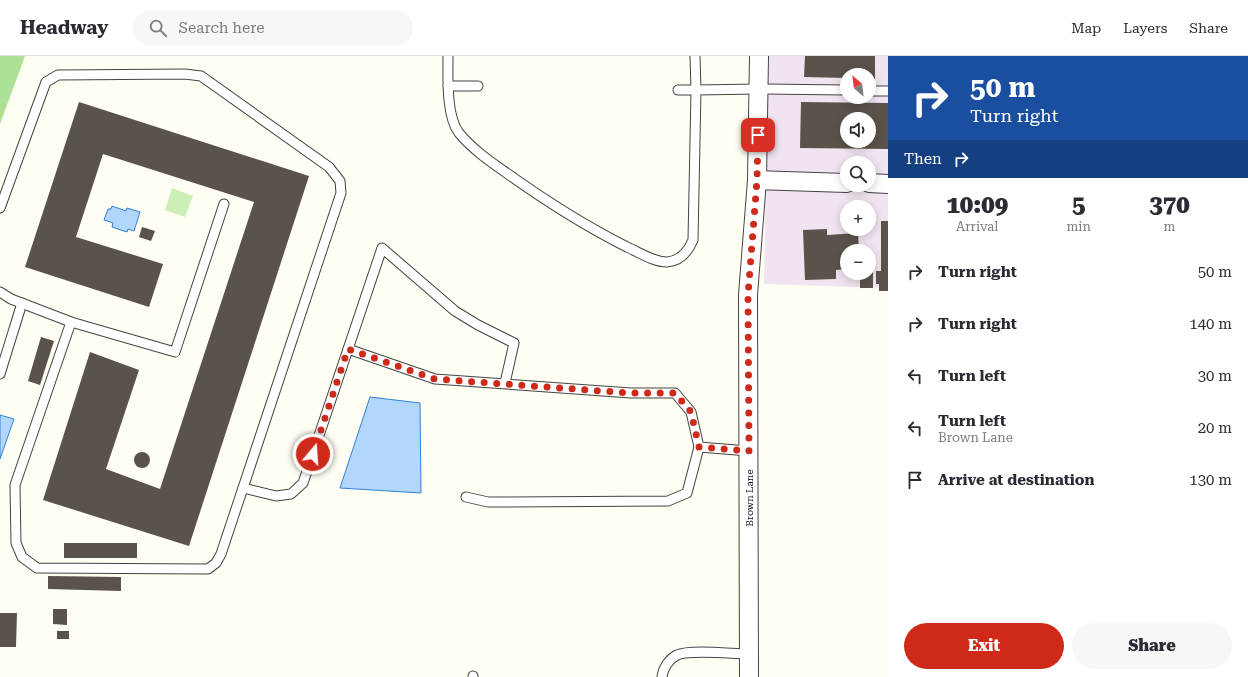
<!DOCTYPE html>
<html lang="en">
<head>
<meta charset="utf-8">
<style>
  body { margin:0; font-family:"Roboto Serif",serif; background:#f7f7f7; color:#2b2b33; height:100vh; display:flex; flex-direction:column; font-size:15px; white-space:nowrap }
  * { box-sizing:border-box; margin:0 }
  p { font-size:13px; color:#7c7c81 }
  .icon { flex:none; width:22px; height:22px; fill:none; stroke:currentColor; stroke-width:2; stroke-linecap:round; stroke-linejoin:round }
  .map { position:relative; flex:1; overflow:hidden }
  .side { display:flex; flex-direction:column; background:#fff; width:360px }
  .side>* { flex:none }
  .banner { background:#1a4fa0; color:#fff; overflow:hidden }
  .needle { width:26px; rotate:332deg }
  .tools { position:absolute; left:840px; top:12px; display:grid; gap:8px }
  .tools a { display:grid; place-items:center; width:36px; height:36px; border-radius:50%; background:#fff; box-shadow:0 2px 10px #0003; font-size:20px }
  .pin { position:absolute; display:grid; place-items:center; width:34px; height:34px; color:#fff; margin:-17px; border-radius:8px; box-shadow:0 2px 6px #0006 }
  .me { position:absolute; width:44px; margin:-22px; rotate:18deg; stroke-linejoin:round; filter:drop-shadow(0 0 3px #0008) }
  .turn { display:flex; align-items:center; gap:14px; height:84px; padding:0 16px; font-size:18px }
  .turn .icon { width:52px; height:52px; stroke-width:2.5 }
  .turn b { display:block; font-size:28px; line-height:34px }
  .then { display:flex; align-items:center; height:38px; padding:0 16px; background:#0003; gap:8px; font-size:15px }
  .eta { display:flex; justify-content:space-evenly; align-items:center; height:68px; text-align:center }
  .eta b { font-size:24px; font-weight:800; line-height:28px }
  .button { display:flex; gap:8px; margin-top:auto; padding:8px 16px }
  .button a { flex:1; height:46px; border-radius:24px; background:#cf2919; color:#fff; font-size:16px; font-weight:800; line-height:46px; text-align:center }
  .button a+a { background:#f7f7f7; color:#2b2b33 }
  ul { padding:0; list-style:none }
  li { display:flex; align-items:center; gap:12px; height:52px; padding:0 16px }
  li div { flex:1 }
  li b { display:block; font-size:15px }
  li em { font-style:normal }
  header { display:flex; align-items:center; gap:24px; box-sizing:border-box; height:56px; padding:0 20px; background:#fff; border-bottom:1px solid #e1e1e2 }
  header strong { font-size:19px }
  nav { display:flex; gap:22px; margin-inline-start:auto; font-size:14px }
  .search { width:280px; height:36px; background:#f7f7f7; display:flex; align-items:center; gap:10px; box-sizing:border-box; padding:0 14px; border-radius:22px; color:#7c7c81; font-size:15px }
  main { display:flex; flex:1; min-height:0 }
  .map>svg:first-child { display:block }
  .industrial { fill:#efe4ef; fill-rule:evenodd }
  .green { fill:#cceeb7 }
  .forest { fill:#ade195 }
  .water { fill:#b2d6fc; stroke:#3180da }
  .building { fill:#5a534b; fill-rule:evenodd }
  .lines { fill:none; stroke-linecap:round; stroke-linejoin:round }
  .service-casing { stroke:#434343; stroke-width:11 }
  .minor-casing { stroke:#434343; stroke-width:20 }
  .service { stroke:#fff; stroke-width:9 }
  .minor { stroke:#fff; stroke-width:18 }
  .route { stroke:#cf2919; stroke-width:7; stroke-dasharray:0 12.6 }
  .labels { text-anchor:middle; stroke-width:4; stroke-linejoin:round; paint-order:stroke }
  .street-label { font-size:10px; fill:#101010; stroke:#fff }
</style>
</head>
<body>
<header>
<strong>Headway</strong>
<div class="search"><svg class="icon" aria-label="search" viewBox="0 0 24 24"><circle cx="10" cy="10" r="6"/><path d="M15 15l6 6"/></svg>Search here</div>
<nav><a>Map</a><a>Layers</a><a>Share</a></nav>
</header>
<main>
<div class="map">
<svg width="888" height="621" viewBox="0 0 888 621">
  <rect width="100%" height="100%" fill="#fffef3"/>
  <path class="industrial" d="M768,0H888V232L764,228ZM847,19H869V41H847ZM847,63H869V85H847ZM847,107H869V129H847ZM847,151H869V173H847ZM847,195H869V217H847Z"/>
  <polygon class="green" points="172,132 193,140 185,161 165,154"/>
  <polygon class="forest" points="0,0 25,0 0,68"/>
  <g class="water">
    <polygon points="112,150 126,155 127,152 140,156 134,175 128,173 127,176 112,171 113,167 104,164 108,153 111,153"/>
    <polygon points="370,341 420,347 421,437 340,432"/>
    <polygon points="0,359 14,363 0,403"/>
  </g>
  <g class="building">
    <polygon points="805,0 875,0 875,23 869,23 869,19 847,19 847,22 804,21"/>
    <polygon points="79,46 309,120 189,490 43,444 90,296 139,314 106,413 160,433 254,146 103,98 76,181 163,208 149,251 25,211"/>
    <path d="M801,46L888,47V93L800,92ZM847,63H869V85H847Z"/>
    <polygon points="881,165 888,165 888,235 879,235 879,228 876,228 876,215 881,215"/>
    <polygon points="142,171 155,175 151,185 139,181"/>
    <polygon points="827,173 827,179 858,177 859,195 847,195 847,213 836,214 836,223 805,224 803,174"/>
    <polygon points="869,210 873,210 873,232 860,232 860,217 869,217"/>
    <polygon points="41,281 54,285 40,329 28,325"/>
    <circle cx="142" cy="404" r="8"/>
    <rect x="64" y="487" width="73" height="15"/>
    <polygon points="48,520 121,521 121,535 48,533"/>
    <polygon points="53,553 67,553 67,569 53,568"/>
    <polygon points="0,557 17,557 16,591 0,591"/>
    <rect x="57" y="575" width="12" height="8"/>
  </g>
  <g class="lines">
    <g class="service-casing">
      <g id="service">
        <path d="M448,0C448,21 446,60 459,77C472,93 491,106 508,118C546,145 585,170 627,191C639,196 653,206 667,206C680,205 688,196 693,184L696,34L758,33L847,34"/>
        <polyline points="448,30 478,30"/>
        <polyline points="678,34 696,34 695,0"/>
        <polyline points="869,35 888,35"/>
        <polyline points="0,152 46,26 58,19 185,18 201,20 329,111 340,125 341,137 221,498 216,507 208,513 37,512 22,501 16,487 15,429 71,266 11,243 0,236"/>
        <polyline points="71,266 175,296 224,148"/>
        <polyline points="348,293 435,323 631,337 675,337 691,356 699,391 687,437 668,445 488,446 466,441"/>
        <polyline points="0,318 22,247"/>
        <polyline points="699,391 749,395"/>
        <polyline points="243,432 276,440 291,438 303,427 382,192 455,255 478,269 514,287 505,327"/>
        <polyline points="473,620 473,621"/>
        <path d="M662,621C663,612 669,603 677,599C691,593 733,598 749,598"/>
      </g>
    </g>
    <g class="minor-casing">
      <g id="minor">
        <polyline points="757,124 847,127"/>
        <polyline points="869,127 888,128"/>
        <polyline points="749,621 748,239 757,124 759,0"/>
      </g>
    </g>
    <use href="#service" class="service"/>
    <use href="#minor" class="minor"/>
  </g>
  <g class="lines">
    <polyline class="route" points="313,398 348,293 435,323 630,337 675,337 691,356 699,391 749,395 748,239 757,124 758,79"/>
  </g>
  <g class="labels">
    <g class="street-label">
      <text transform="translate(749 442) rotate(-90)" y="4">Brown Lane</text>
    </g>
  </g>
</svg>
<div class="tools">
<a><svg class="needle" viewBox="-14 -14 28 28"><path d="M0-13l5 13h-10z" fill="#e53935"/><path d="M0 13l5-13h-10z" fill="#7c7c81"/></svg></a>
<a><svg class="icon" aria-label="sound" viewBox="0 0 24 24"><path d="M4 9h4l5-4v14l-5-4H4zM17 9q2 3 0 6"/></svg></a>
<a><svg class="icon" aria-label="search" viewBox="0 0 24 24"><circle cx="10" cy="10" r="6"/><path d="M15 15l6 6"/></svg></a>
<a>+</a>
<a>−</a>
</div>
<div class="pin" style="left:758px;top:79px;background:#d93025"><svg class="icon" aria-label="arrive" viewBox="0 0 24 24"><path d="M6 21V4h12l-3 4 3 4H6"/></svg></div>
<svg class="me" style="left:313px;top:398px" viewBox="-20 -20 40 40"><circle r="17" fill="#cf2919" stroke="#fff" stroke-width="3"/><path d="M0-11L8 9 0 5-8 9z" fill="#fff"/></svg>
</div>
<section class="side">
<div class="banner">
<div class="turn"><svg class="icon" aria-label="right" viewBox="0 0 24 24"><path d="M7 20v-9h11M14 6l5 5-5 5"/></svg><div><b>50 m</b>Turn right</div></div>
<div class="then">Then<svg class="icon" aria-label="right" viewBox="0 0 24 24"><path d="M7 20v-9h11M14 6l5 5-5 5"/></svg></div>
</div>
<div class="eta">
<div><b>10:09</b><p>Arrival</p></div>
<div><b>5</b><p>min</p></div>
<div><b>370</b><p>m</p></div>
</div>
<ul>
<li><svg class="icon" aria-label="right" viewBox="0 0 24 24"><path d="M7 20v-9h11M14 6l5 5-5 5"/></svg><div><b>Turn right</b></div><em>50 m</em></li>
<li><svg class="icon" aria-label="right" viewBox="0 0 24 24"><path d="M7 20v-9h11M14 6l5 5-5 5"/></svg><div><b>Turn right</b></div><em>140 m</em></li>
<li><svg class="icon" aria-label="left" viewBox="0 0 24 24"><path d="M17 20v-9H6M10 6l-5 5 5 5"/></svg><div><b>Turn left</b></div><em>30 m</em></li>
<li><svg class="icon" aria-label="left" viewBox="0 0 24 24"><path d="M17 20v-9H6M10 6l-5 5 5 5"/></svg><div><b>Turn left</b><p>Brown Lane</p></div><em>20 m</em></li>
<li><svg class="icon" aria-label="arrive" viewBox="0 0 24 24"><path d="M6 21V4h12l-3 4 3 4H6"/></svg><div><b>Arrive at destination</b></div><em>130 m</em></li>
</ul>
<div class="button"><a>Exit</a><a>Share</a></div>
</section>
</main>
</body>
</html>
